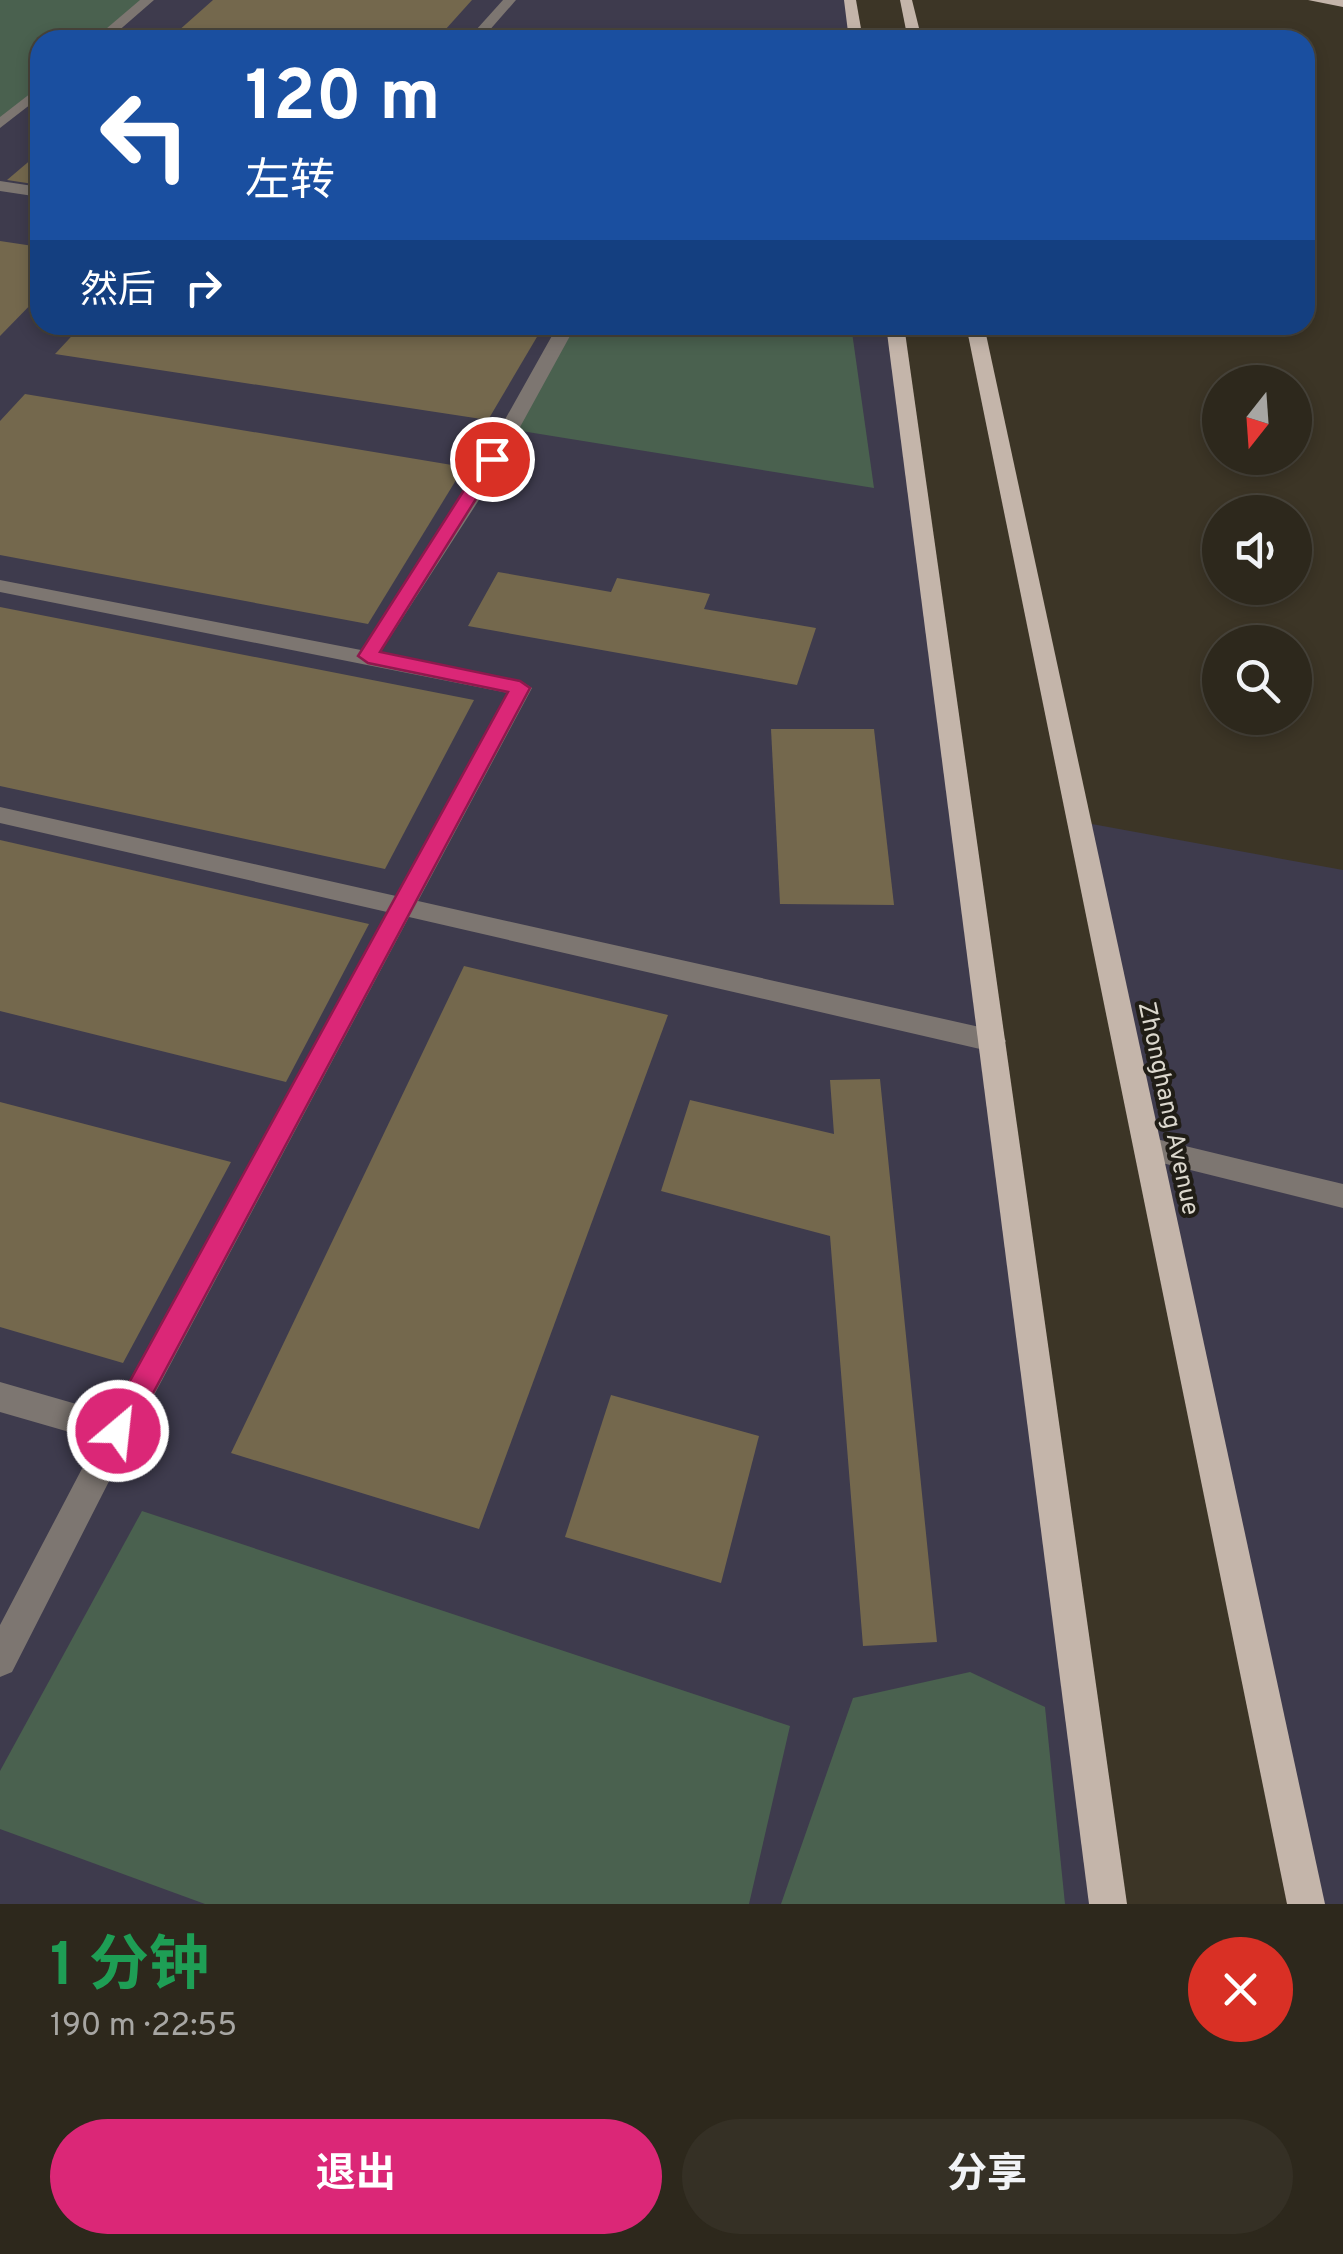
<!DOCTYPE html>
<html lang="zh">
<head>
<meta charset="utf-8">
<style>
  body { margin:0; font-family:Overpass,"Noto Sans SC",sans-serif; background:#353025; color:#f1f3f6; height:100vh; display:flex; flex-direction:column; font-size:38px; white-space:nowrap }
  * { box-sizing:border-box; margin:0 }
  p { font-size:32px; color:#a7a6a3 }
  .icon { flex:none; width:55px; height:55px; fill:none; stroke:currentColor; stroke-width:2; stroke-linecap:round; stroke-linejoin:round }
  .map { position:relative; height:1904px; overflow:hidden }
  .side { display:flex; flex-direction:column; background:#2d281c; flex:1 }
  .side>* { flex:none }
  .hud { position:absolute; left:30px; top:30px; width:1285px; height:305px; border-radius:30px; box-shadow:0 5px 15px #0003,0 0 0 2px #48443b; background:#1a4fa0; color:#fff; overflow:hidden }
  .needle { width:65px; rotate:197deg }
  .buttons { position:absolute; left:1202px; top:365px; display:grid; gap:20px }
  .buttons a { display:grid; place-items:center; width:110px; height:110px; border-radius:50%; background:#2d281c; box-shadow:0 5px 15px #0003,0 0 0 2px #48443b; font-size:50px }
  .pin { position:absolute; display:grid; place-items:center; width:85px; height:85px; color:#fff; margin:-42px; border:5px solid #fff; border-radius:50%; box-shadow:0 2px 10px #0007 }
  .me { position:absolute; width:110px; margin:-55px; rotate:28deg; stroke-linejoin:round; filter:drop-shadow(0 0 8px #0008) }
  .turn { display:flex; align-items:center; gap:35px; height:210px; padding:0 50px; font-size:45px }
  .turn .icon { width:130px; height:130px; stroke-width:2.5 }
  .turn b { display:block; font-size:70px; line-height:85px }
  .then { display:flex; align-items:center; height:95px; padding:0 50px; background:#0003; gap:20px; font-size:38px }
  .round { display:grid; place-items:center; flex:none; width:105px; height:105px; border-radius:52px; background:#353025 }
  .overview { display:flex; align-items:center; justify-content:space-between; height:170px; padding:0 50px }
  h1 { font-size:60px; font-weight:700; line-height:75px; color:#1e9e55 }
  .button { display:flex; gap:20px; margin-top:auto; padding:20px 50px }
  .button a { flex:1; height:115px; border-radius:60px; background:#db2777; color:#fff; font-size:40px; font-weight:700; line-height:115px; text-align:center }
  .button a+a { background:#353025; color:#f1f3f6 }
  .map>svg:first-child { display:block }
  .industrial { fill:#3e3b4d }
  .green { fill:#4a614f }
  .building { fill:#74684d }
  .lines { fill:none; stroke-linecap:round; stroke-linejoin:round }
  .minor { fill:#7d7671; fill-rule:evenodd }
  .major { fill:#c4b5aa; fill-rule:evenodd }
  .route { fill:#db2777; stroke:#8e194d; stroke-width:2.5 }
  .labels { text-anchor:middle; stroke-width:8; stroke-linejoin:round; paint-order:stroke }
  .street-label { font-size:25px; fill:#dbd7cd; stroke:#201d16 }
</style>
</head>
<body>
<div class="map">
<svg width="1343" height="1904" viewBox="0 0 1343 1904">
  <rect width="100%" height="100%" fill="#3c3526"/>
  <g class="industrial">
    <polygon points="0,0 850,0 856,40 40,40 40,325 895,325 1108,1904 0,1904"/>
    <polygon points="1070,820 1343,870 1343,1904 1306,1904"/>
  </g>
  <g class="green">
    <polygon points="0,0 148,0 100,40 40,40 40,90 0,124"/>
    <polygon points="567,325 851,325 874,488 509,429"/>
    <polygon points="142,1511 790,1726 749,1904 205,1904 0,1829 0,1771"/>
    <polygon points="970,1672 1045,1707 1065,1904 781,1904 853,1698"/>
  </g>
  <g class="building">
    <polygon points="213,0 472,0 436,40 168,40"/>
    <polygon points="40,152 40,185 7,180"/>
    <polygon points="0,241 40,247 40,295 0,336"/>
    <polygon points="82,325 544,325 488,420 55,354"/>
    <polygon points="25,394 464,467 368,624 0,555 0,421"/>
    <polygon points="498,572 611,592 617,578 710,594 704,609 816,628 797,685 468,626"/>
    <polygon points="0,607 474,700 385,869 0,786"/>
    <polygon points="771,729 874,729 894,905 780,904"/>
    <polygon points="0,840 369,924 286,1082 0,1011"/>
    <polygon points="464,966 668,1015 479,1529 231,1453"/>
    <polygon points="880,1079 937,1642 863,1646 830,1236 661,1191 690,1100 834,1134 830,1080"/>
    <polygon points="0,1102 231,1162 123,1363 0,1327"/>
    <polygon points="611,1395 759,1436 721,1583 565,1537"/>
  </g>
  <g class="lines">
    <g class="minor">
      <polygon points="140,0 154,0 108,40 93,40"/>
      <polygon points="503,0 516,0 481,40 467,40"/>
      <polygon points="40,86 40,97 0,128 0,117"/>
      <polygon points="0,181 40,187 40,197 0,191"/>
      <polygon points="558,325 576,325 486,489 380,653 521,681 532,688 418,901 993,1030 1002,1034 1006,1041 1002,1048 993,1052 409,917 129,1442 12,1672 0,1677 0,1625 97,1440 0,1412 0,1382 111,1414 387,912 0,823 0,807 396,896 508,693 0,592 0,580 361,650 466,489"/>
      <polygon points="1148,1137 1343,1184 1343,1208 1138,1157 1134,1149 1138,1141"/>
    </g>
    <g class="major">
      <polygon points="844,0 856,0 863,40 849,40"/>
      <polygon points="900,0 912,0 922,40 908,40"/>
      <polygon points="1308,0 1343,0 1343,7"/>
      <polygon points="886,325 904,325 1127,1904 1089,1904"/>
      <polygon points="966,325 984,325 1325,1904 1287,1904"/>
    </g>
  </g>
  <polygon class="route" points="492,454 501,459 380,652 520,681 530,688 128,1440 118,1444 108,1440 104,1431 108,1421 508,692 368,663 358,656 484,459"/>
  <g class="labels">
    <g class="street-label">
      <text transform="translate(1170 1108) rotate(78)" y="9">Zhonghang Avenue</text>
    </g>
  </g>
</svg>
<div class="buttons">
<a><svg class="needle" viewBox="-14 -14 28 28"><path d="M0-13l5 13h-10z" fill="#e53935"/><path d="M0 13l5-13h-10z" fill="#a7a6a3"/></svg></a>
<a><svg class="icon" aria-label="sound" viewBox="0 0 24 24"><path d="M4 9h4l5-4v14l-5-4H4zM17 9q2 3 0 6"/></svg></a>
<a><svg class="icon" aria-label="search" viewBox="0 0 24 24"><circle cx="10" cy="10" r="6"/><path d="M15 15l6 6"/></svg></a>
</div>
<div class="pin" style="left:492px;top:459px;background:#d93025"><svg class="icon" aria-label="arrive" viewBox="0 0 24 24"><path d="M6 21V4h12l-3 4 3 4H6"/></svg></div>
<svg class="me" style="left:118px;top:1431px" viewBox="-20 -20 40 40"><circle r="17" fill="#db2777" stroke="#fff" stroke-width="3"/><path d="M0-11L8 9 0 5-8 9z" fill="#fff"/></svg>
<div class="hud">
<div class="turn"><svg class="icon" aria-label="left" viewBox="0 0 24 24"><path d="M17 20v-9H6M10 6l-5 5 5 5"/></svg><div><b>120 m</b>左转</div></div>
<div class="then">然后<svg class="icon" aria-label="right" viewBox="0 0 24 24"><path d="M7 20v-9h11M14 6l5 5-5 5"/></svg></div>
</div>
</div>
<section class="side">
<div class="overview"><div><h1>1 分钟</h1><p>190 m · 22:55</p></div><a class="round" style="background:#d93025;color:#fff"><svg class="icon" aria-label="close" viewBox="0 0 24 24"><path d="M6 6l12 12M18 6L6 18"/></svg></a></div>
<div class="button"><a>退出</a><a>分享</a></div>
</section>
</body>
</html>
